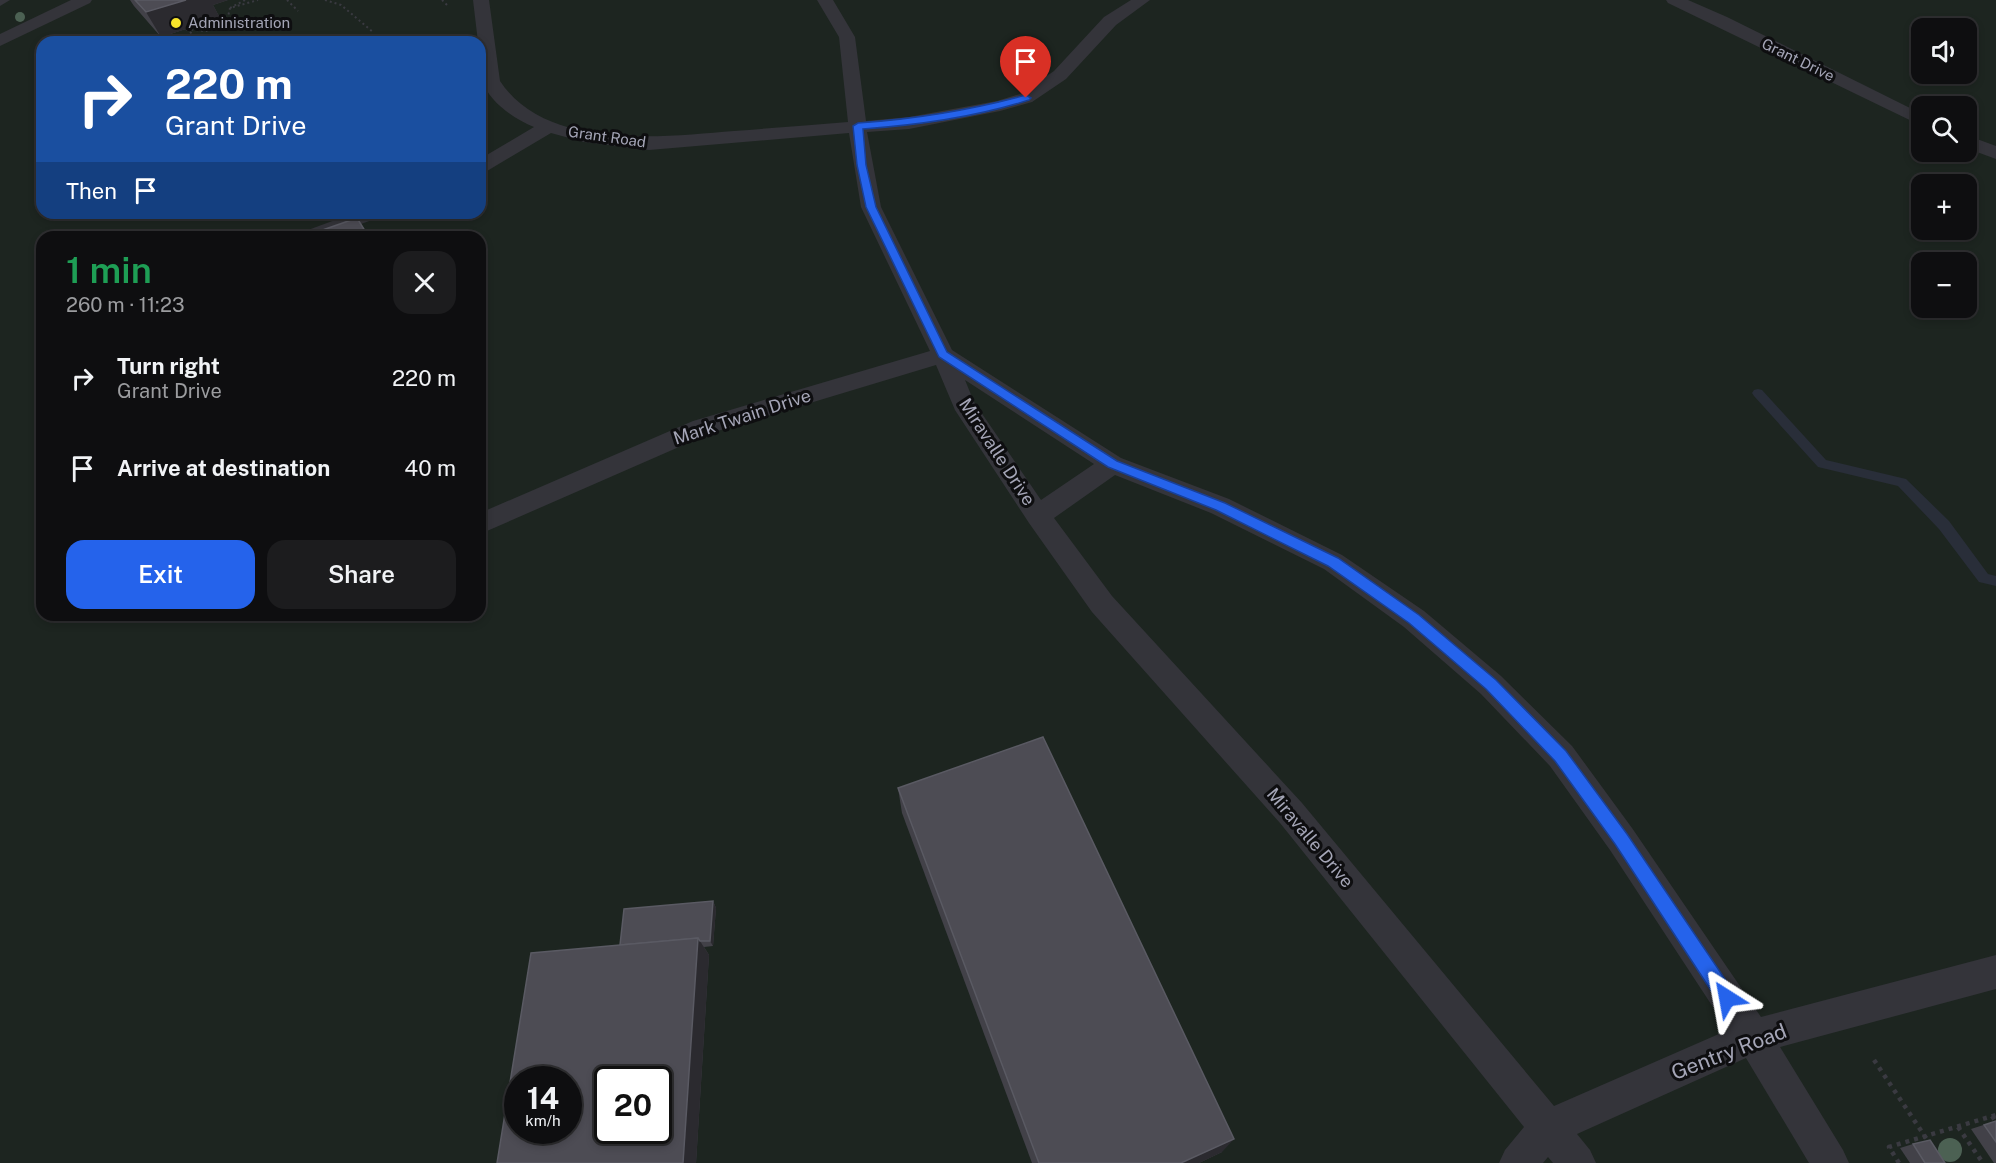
<!DOCTYPE html>
<html lang="en">
<head>
<meta charset="utf-8">
<style>
  body { margin:0; font-family:"Public Sans",sans-serif; background:#1c1c1e; color:#f1f3f6; height:100vh; display:flex; flex-direction:column; font-size:22px; white-space:nowrap }
  * { box-sizing:border-box; margin:0 }
  p { font-size:20px; color:#9b9c9f }
  .icon { flex:none; width:33px; height:33px; fill:none; stroke:currentColor; stroke-width:2; stroke-linecap:round; stroke-linejoin:round }
  .map { position:relative; flex:1; overflow:hidden }
  .sheet { position:absolute; left:36px; top:231px; width:450px; height:390px; display:flex; flex-direction:column; background:#0e0e10; border-radius:18px; box-shadow:0 3px 9px #0003,0 0 0 2px #2e2e30 }
  .sheet>* { flex:none }
  .top-card { position:absolute; left:36px; top:36px; width:450px; height:183px; border-radius:18px; box-shadow:0 3px 9px #0003,0 0 0 2px #2e2e30; background:#1a4fa0; color:#fff; overflow:hidden }
  .tools { position:absolute; left:1911px; top:18px; display:grid; gap:12px }
  .tools a { display:grid; place-items:center; width:66px; height:66px; border-radius:12px; background:#0e0e10; box-shadow:0 3px 9px #0003,0 0 0 2px #2e2e30; font-size:30px }
  .speed { position:absolute; left:504px; top:1066px; display:flex; gap:12px; font-size:30px; font-weight:700; text-align:center }
  .speed>* { display:grid; place-content:center; width:78px; height:78px; border-radius:50%; background:#0e0e10; box-shadow:0 3px 9px #0003,0 0 0 2px #2e2e30; line-height:1 }
  .speed small { font-size:15px; font-weight:400 }
  .speed .limit { border:3px solid #111; border-radius:9px; background:#fff; color:#111 }
  .pin { position:absolute; display:grid; place-items:center; width:51px; height:51px; color:#fff; margin:-62px -26px; border-radius:50% 50% 50% 0; rotate:-45deg; box-shadow:0 0 6px #0007 }
  .pin .icon { rotate:45deg }
  .me { position:absolute; width:66px; margin:-33px; rotate:326deg; stroke-linejoin:round; filter:drop-shadow(0 0 4px #0008) }
  .turn { display:flex; align-items:center; gap:21px; height:126px; padding:0 30px; font-size:27px }
  .turn .icon { width:78px; height:78px; stroke-width:2.5 }
  .turn b { display:block; font-size:42px; line-height:51px }
  .then { display:flex; align-items:center; height:57px; padding:0 30px; background:#0003; gap:12px; font-size:22px }
  .round { display:grid; place-items:center; flex:none; width:63px; height:63px; border-radius:18px; background:#1c1c1e }
  .overview { display:flex; align-items:center; justify-content:space-between; height:102px; padding:0 30px }
  h1 { font-size:36px; font-weight:600; line-height:45px; color:#1e9e55 }
  .action { display:flex; gap:12px; margin-top:auto; padding:12px 30px }
  .action a { flex:1; height:69px; border-radius:18px; background:#2563eb; color:#fff; font-size:24px; font-weight:600; line-height:69px; text-align:center }
  .action a+a { background:#1c1c1e; color:#f1f3f6 }
  ul { padding:0; list-style:none }
  li { display:flex; align-items:center; gap:18px; height:90px; padding:0 30px }
  li div { flex:1 }
  li b { display:block; font-size:22px }
  li em { font-style:normal }
  .map>svg:first-child { display:block }
  .green { fill:#1d2520; fill-rule:evenodd }
  .lines { fill:none; stroke-linecap:round; stroke-linejoin:round }
  .stream { fill:#292e39; fill-rule:evenodd }
  .path-far1 { stroke:#3a3a41; stroke-width:2; stroke-dasharray:2 3; stroke-linecap:butt }
  .path { stroke:#3a3a41; stroke-width:4.5; stroke-dasharray:4 5; stroke-linecap:butt }
  .service { fill:#34343a; fill-rule:evenodd }
  .tree { fill:#4c6153 }
  .wall { fill:#424148 }
  .shaded-wall { fill:#2b2a2f }
  .building { fill:#4d4c54; stroke:#5a5a63; stroke-width:1.5; fill-rule:evenodd }
  .route { fill:#2563eb; stroke:#184099; stroke-width:1.5 }
  .poi-dot { fill:#f6e32a; stroke:#0e0e10; stroke-width:2 }
  .labels { text-anchor:middle; stroke-width:6; stroke-linejoin:round; paint-order:stroke }
  .far-poi-label { font-size:15px; fill:#a4a5b6; stroke:#0e0e10; text-anchor:start }
  .far-street-label { font-size:15px; fill:#a4a5b6; stroke:#0e0e10 }
  .street-label { font-size:18px; fill:#a4a5b6; stroke:#0e0e10 }
  .near-street-label { font-size:21px; fill:#a4a5b6; stroke:#0e0e10 }
</style>
</head>
<body>
<div class="map">
<svg width="1996" height="1163" viewBox="0 0 1996 1163">
  <rect width="100%" height="100%" fill="#131315"/>
  <path class="green" d="M0,0H1996V1163H0ZM1922,28H1966V74H1922ZM42,42H480V213H42ZM1922,106H1966V152H1922ZM1922,184H1966V230H1922ZM42,237H480V615H42ZM1922,262H1966V308H1922ZM518,1080H568V1131H518ZM608,1080H658V1131H608Z"/>
  <g class="lines">
    <polygon class="stream" points="1758,389 1762,390 1826,460 1906,479 1949,521 1988,574 1996,576 1996,586 1979,582 1939,529 1898,486 1818,467 1754,396 1752,393 1754,390"/>
    <g class="path-far1">
      <polyline points="245,0 230,8 258,0"/>
      <polyline points="287,0 298,11"/>
      <polyline points="325,0 341,5 373,32"/>
      <polyline points="442,0 448,6"/>
      <polyline points="186,29 206,31 227,21 230,8"/>
      <polyline points="186,29 203,42"/>
    </g>
    <g class="path">
      <polyline points="1874,1060 1930,1144"/>
      <polyline points="1992,1116 1996,1122"/>
      <polyline points="1958,1127 1983,1163"/>
      <polyline points="1899,1163 1889,1147 1996,1115"/>
    </g>
    <g class="service">
      <polygon points="0,0 10,0 0,6"/>
      <polygon points="71,0 92,0 90,3 0,46 0,34"/>
      <path d="M473,0H489L500,81C546,151 662,137 734,131C772,128 810,125 848,122L839,37L817,0H833L855,37L866,121L909,117L997,101L1020,94L1054,71L1104,17L1131,0H1150L1116,25L1066,79L1032,102L1000,111L909,129L867,132L881,207L952,350L1121,458L1229,499L1342,555L1424,611L1501,676L1572,746L1632,828L1761,1017L1996,955V989L1780,1047L1843,1150L1849,1163H1809L1746,1058L1577,1134L1590,1150L1596,1163H1553L1548,1157L1543,1163H1499L1505,1150L1524,1127L1280,823L1092,612L1029,523L955,410L936,365L711,433L480,534V513L693,421L930,351L861,207L849,133L649,150L584,142L551,133L487,171L480,173V159L534,127C514,119 489,102 482,80C478,69 480,54 480,42H478ZM965,380L1094,464L1041,500L974,402ZM1115,475L1211,513L1324,569L1404,627L1481,694L1550,766L1610,850L1728,1030L1554,1106L1302,803L1112,596L1054,518Z"/>
      <polygon points="1666,0 1688,0 1727,17 1922,114 1922,126 1668,3"/>
      <polygon points="1966,135 1996,146 1996,159 1966,148"/>
      <polygon points="354,213 383,213 380,217 326,237 297,237 300,233"/>
    </g>
  </g>
  <g class="tree">
    <circle cx="20" cy="17" r="5"/>
    <circle cx="1950" cy="1150" r="12"/>
  </g>
  <g class="wall">
    <polygon points="130,0 228,0 213,5 220,18 161,37 134,6"/>
    <polygon points="898,788 1222,1152 1199,1163 1032,1163 902,813"/>
    <polygon points="713,901 716,908 713,946 704,947 709,955 696,1163 497,1163 620,945"/>
    <polygon points="1996,1121 1996,1163 1994,1163 1971,1129"/>
    <polygon points="1913,1144 1945,1163 1910,1163 1900,1148"/>
  </g>
  <g class="shaded-wall">
    <polygon points="186,0 228,0 213,5 220,18 161,37 146,12"/>
    <polygon points="367,234 368,237 357,237"/>
    <polygon points="713,901 716,908 713,946 710,941"/>
    <polygon points="698,938 709,955 696,1163 683,1163"/>
    <polygon points="1234,1139 1222,1152 1199,1163 1181,1163"/>
  </g>
  <g class="building">
    <polygon points="135,0 186,0 146,12"/>
    <polygon points="357,218 367,234 357,237 320,237 317,232"/>
    <polygon points="1043,737 1234,1139 1181,1163 1039,1163 898,788"/>
    <polygon points="713,901 710,941 700,941 698,938 620,945 624,909"/>
    <path d="M698,938L683,1163H497L531,953ZM518,1080H568V1131H518ZM608,1080H658V1131H608Z"/>
    <polygon points="1996,1121 1996,1142 1984,1125"/>
    <polygon points="1930,1140 1945,1163 1925,1163 1913,1144"/>
  </g>
  <path class="route" d="M1026,95L1031,98L1029,100C976,117 919,125 863,129L866,165L876,207L947,352L1117,461L1225,503L1338,558L1419,615L1496,680L1566,751L1627,834L1733,991L1735,998L1733,1004L1727,1006L1720,1004L1615,844L1555,761L1486,689L1409,623L1328,566L1216,510L1108,467L939,357L866,207L857,165L853,126L858,123C915,119 971,110 1026,95Z"/>
  <circle class="poi-dot" cx="176" cy="23" r="6"/>
  <g class="labels">
    <g class="far-poi-label">
      <text x="188" y="28">Administration</text>
    </g>
    <g class="far-street-label">
      <text transform="translate(1798 60) rotate(26)" y="5">Grant Drive</text>
      <text transform="translate(607 137) rotate(8)" y="5">Grant Road</text>
    </g>
    <g class="street-label">
      <text transform="translate(742 417) rotate(-18)" y="6">Mark Twain Drive</text>
      <text transform="translate(997 452) rotate(57)" y="6">Miravalle Drive</text>
      <text transform="translate(1310 838) rotate(50)" y="6">Miravalle Drive</text>
    </g>
    <g class="near-street-label">
      <text transform="translate(1729 1052) rotate(-21)" y="7">Gentry Road</text>
    </g>
  </g>
</svg>
<div class="tools">
<a><svg class="icon" aria-label="sound" viewBox="0 0 24 24"><path d="M4 9h4l5-4v14l-5-4H4zM17 9q2 3 0 6"/></svg></a>
<a><svg class="icon" aria-label="search" viewBox="0 0 24 24"><circle cx="10" cy="10" r="6"/><path d="M15 15l6 6"/></svg></a>
<a>+</a>
<a>−</a>
</div>
<div class="speed"><div>14<small>km/h</small></div><div class="limit">20</div></div>
<div class="pin" style="left:1026px;top:98px;background:#d93025"><svg class="icon" aria-label="arrive" viewBox="0 0 24 24"><path d="M6 21V4h12l-3 4 3 4H6"/></svg></div>
<svg class="me" style="left:1727px;top:998px" viewBox="-20 -20 40 40"><path d="M0-17L14 15 0 8-14 15z" fill="#2563eb" stroke="#fff" stroke-width="4"/></svg>
<div class="top-card">
<div class="turn"><svg class="icon" aria-label="right" viewBox="0 0 24 24"><path d="M7 20v-9h11M14 6l5 5-5 5"/></svg><div><b>220 m</b>Grant Drive</div></div>
<div class="then">Then<svg class="icon" aria-label="arrive" viewBox="0 0 24 24"><path d="M6 21V4h12l-3 4 3 4H6"/></svg></div>
</div>
<section class="sheet">
<div class="overview"><div><h1>1 min</h1><p>260 m · 11:23</p></div><a class="round"><svg class="icon" aria-label="close" viewBox="0 0 24 24"><path d="M6 6l12 12M18 6L6 18"/></svg></a></div>
<ul>
<li><svg class="icon" aria-label="right" viewBox="0 0 24 24"><path d="M7 20v-9h11M14 6l5 5-5 5"/></svg><div><b>Turn right</b><p>Grant Drive</p></div><em>220 m</em></li>
<li><svg class="icon" aria-label="arrive" viewBox="0 0 24 24"><path d="M6 21V4h12l-3 4 3 4H6"/></svg><div><b>Arrive at destination</b></div><em>40 m</em></li>
</ul>
<div class="action"><a>Exit</a><a>Share</a></div>
</section>
</div>
</body>
</html>
